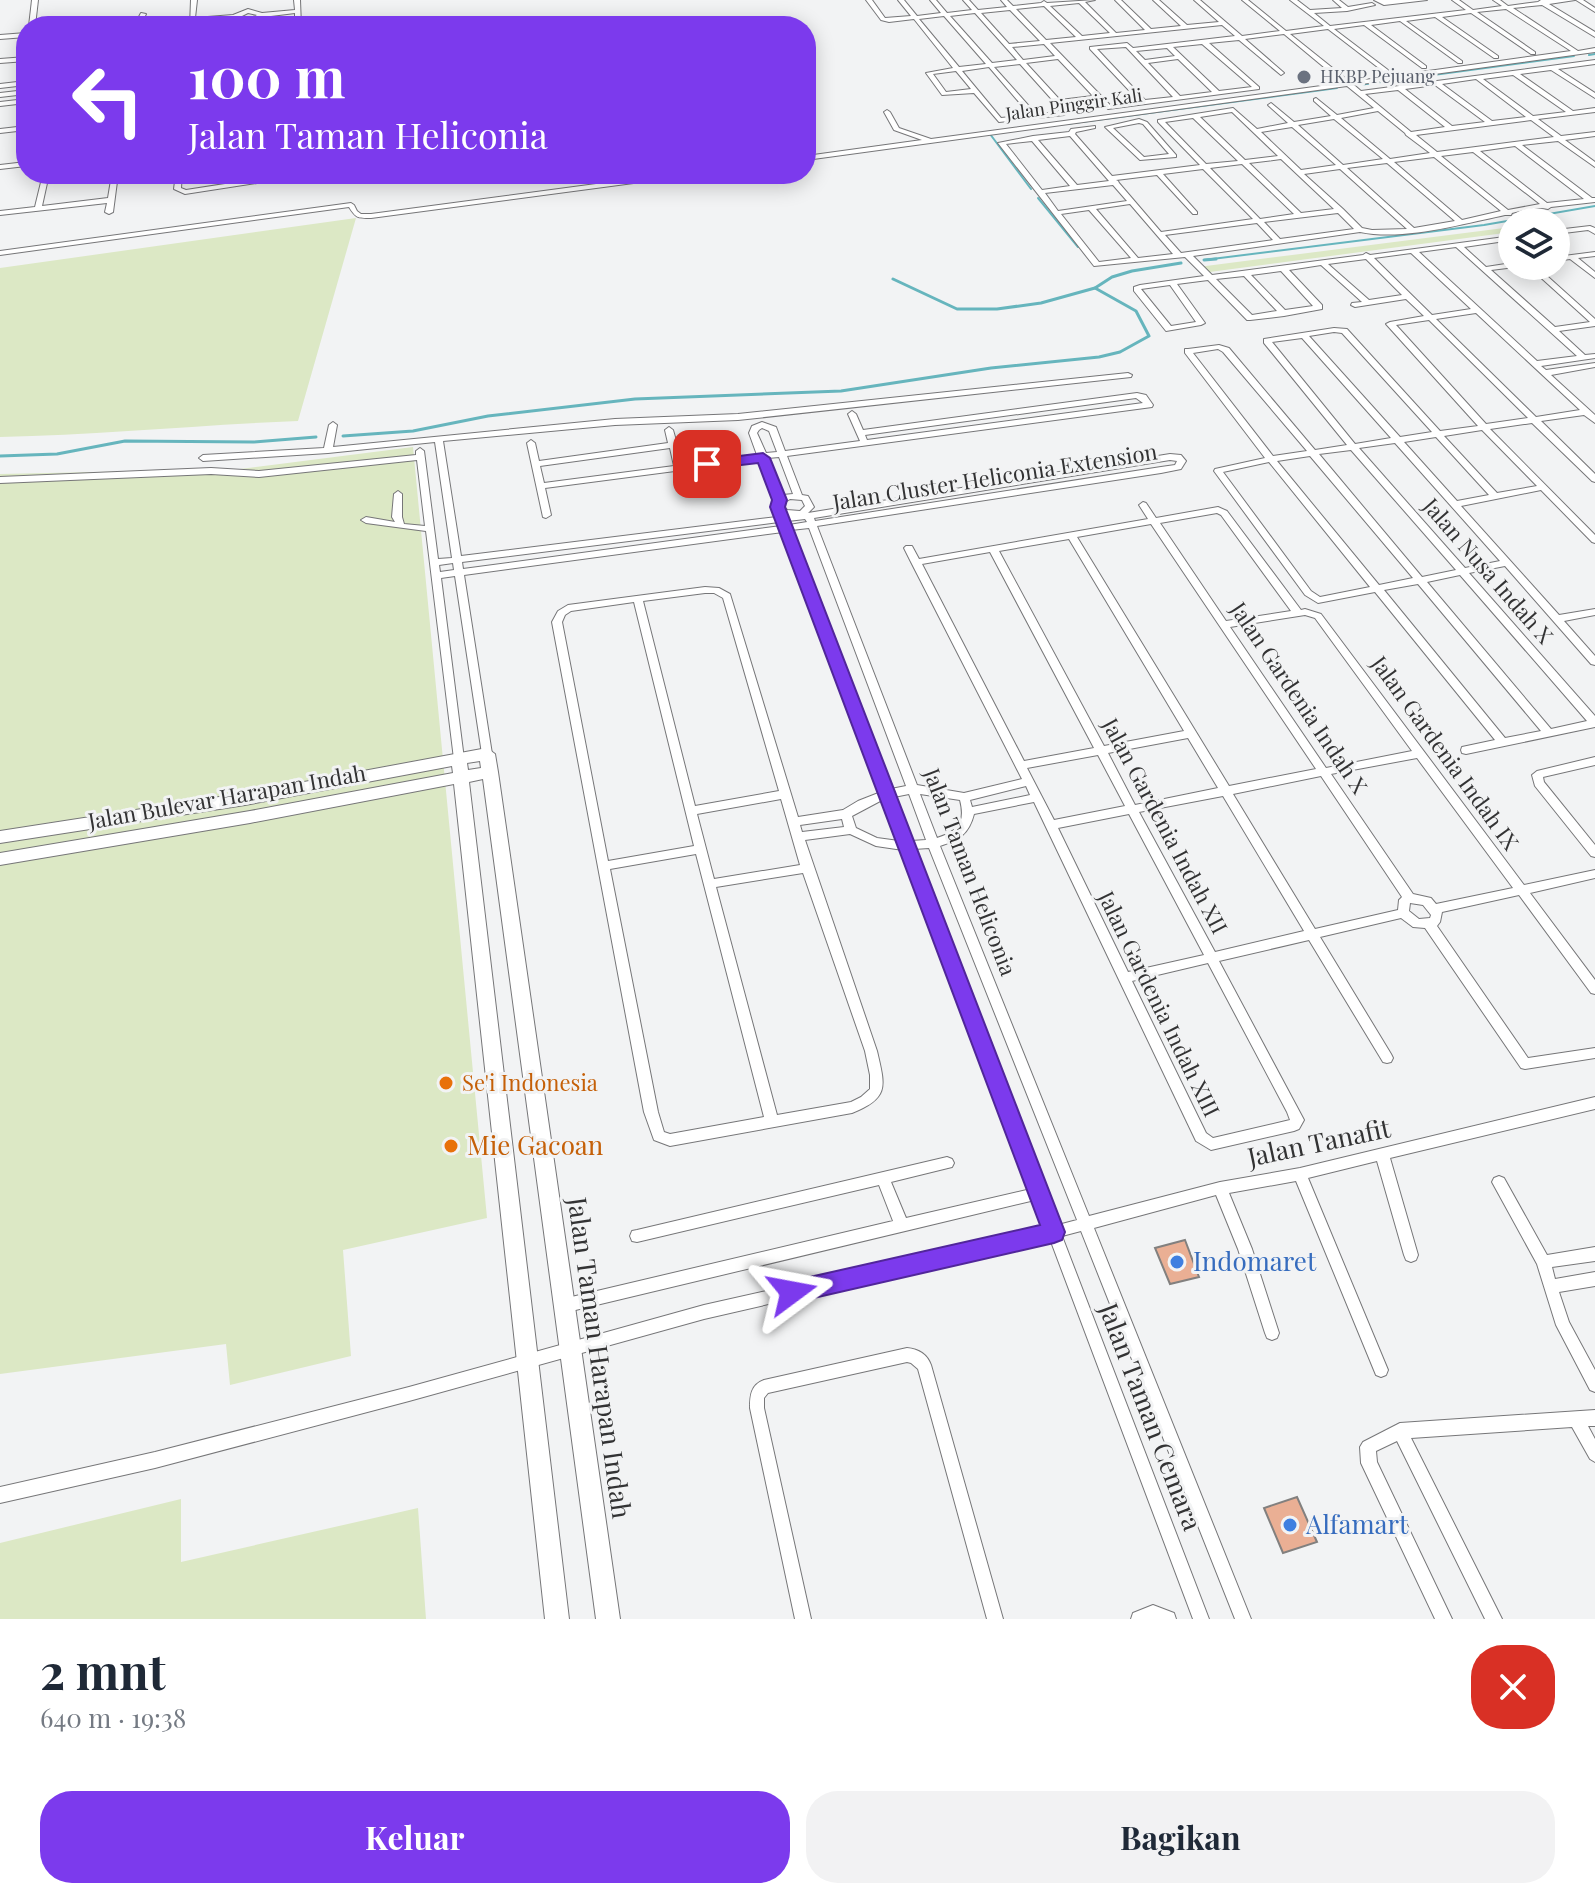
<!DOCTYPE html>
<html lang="id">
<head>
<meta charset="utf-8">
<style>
  body { margin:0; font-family:"Playfair Display",serif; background:#f2f2f3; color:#1f2937; height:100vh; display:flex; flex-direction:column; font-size:30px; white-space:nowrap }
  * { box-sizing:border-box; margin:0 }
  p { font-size:26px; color:#747a83 }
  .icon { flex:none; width:44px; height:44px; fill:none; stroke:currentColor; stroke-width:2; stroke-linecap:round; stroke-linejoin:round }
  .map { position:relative; height:1619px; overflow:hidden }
  .side { display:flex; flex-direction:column; background:#fff; flex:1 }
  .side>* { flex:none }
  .hud { position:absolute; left:16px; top:16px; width:800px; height:168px; border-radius:32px; box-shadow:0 4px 20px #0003; background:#7c3aed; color:#fff; overflow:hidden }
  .controls { position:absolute; left:1498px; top:208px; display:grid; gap:16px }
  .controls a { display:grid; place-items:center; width:72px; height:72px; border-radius:50%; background:#fff; box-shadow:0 4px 20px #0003; font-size:40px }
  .pin { position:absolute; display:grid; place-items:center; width:68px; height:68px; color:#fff; margin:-34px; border-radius:16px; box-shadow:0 4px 12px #0006 }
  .me { position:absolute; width:88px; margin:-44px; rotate:77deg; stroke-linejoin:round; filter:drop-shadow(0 0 6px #0008) }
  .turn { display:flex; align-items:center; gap:28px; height:168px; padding:0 40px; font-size:36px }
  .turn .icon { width:104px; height:104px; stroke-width:2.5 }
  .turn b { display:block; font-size:56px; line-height:68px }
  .round { display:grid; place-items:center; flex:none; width:84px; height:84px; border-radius:32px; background:#f2f2f3 }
  .overview { display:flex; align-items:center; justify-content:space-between; height:136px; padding:0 40px }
  h1 { font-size:48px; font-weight:700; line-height:60px }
  .button { display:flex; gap:16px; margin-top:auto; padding:16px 40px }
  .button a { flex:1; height:92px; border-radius:32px; background:#7c3aed; color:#fff; font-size:32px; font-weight:700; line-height:92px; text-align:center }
  .button a+a { background:#f2f2f3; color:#1f2937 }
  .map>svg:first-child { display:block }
  .green { fill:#dce8c5 }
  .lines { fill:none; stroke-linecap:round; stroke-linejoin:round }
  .stream-far1 { stroke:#66b5bd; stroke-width:2 }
  .stream { stroke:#66b5bd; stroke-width:3 }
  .building { fill:#eaaf94; stroke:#82807f; stroke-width:2 }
  .street-casing { stroke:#767678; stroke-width:2 }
  .secondary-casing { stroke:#767678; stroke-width:2 }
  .street { fill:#fff; fill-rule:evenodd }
  .secondary { fill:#fff; fill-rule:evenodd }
  .route { fill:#7c3aed; stroke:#51269a; stroke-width:2 }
  .worship-dot { fill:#6b7280; stroke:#f2f3f4; stroke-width:3 }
  .food-dot { fill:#e8710a; stroke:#f2f3f4; stroke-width:3 }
  .shop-dot { fill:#3f7fe0; stroke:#f2f3f4; stroke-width:3 }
  .labels { text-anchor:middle; stroke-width:6; stroke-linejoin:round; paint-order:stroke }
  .far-worship-label { font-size:18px; fill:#5b616d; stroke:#f2f3f4; text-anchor:start }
  .far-street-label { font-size:18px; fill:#333334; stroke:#f2f3f4 }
  .street-label { font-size:22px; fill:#333334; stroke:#f2f3f4 }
  .food-label { font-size:22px; fill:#c56008; stroke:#f2f3f4; text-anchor:start }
  .near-street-label { font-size:26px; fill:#333334; stroke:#f2f3f4 }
  .near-food-label { font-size:26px; fill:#c56008; stroke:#f2f3f4; text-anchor:start }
  .near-shop-label { font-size:26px; fill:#366cbe; stroke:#f2f3f4; text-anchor:start }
</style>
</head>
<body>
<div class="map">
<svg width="1595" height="1619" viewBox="0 0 1595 1619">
  <rect width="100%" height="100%" fill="#f2f3f4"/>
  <g class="green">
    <path d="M356,218L298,421C198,425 100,435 0,437V268Z"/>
    <polygon points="1512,227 1512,232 1202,273 1198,267"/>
    <polygon points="413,447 487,1218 343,1250 351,1356 230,1385 226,1344 0,1374 0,474 240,469"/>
    <polygon points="181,1499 181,1562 418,1508 426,1619 0,1619 0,1543"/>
  </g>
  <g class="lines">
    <g class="stream-far1">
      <polyline points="1589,55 1595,54"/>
      <polyline points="1359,85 1574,56"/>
      <polyline points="1066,124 1337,88"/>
      <polyline points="990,134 1031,189"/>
      <polyline points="1038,198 1078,247"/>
      <polyline points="1204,260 1484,225 1595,206"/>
    </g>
    <g class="stream">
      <polyline points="1204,260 1216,259"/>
      <polyline points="893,279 957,309 997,309 1041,303 1095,288 1112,277 1132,271 1181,263"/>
      <polyline points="343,436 413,431 488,416 635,399 841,391 991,368 1099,357 1120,352 1149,336 1136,311 1095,288"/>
      <polyline points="0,456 57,454 125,441 254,442 316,437"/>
    </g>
  </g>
  <g class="building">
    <polygon points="1185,1240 1199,1277 1170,1284 1155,1248"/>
    <polygon points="1297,1497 1317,1542 1283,1553 1264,1508"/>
  </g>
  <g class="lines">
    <g class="street-casing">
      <g id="street">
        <polygon points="32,0 38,0 35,26 29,26"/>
        <path d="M191,0H197L195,18L233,15L248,9L262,13L295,10L294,0H300L301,26H295V13L263,17L250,23L234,19L195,22L194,26H190ZM248,13L257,15L249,19L240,17Z"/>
        <path d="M866,0H872L885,18L911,16L898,0H904L917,16L941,13L930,0H936L947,13L972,10L963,0H969L978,10L1007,7L1001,0H1007L1013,6L1041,3L1044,1L1047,3L1095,0L1085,2L1116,33L1145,30L1115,0H1121L1151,29L1181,26L1153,0H1159L1187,25L1219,22L1194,0H1200L1242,36L1280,31L1242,0H1248L1286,31L1324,26L1290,0H1297L1310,10L1342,8L1333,0H1339L1348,7L1372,3L1375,5L1347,11L1314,13L1330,26L1466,10L1452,0H1459L1473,10L1502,6L1493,0H1500L1508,6L1538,2L1541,0H1575L1549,4L1595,32V37L1542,5L1513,8L1578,51L1595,48V52L1354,85L1361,91L1595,60V64L1558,69L1595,93V98L1551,70L1520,74L1573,111L1595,108V112L1538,119L1561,136L1595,132V136L1565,140L1595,162V167L1558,141L1522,145L1592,198H1595V202L1551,207L1548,209C1537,206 1523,210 1512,213L1511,215H1505C1462,224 1404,241 1360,232L1193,256L1212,275L1363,255L1366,253L1370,255L1512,236V240L1464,247L1486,267L1512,263V266L1515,267L1491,270L1555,327L1590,322L1528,266H1536L1595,319V326L1559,331L1585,355L1595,354V358L1541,366L1546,370L1595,363V367L1551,375L1595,415V423L1584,415L1541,421L1595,474V482L1592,481L1532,423L1490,429L1595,535V543L1592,542L1541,490L1461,506L1559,615L1595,609V615L1564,621L1595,656V665L1591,664L1505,566L1469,573L1595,716V727L1466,754L1462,753L1461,750L1462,747L1495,740L1375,592L1318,603L1305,595L1214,471L1215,469L1265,458L1185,353V349H1188L1219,345L1229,348L1315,450L1347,445L1264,343V339L1334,328L1347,329L1440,431L1478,426L1386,324L1390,322L1424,316L1406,299L1355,307L1351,305L1352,303L1362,302L1321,265L1289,270L1322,305V309L1284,316L1250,320H1247L1208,280L1177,284L1205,323L1201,325L1166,331L1134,291V287L1140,285L1204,276L1185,257L1094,266L998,143L1033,136L1069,132L1071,129L1095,126V128L1076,132L1075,134L1112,176L1200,165L1158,122V120L1233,108L1257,129L1288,123L1269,106L1268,105L1271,103L1294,122L1331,116L1314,101V99L1316,98L1337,115L1374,108L1347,86L806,160V156L922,140L894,130L884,112L887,110L890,112L899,128L931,139L1343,83L1284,34L1245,39L1283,72L1284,73L1281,75L1239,40L1209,43L1259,87V89L1108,109L1097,99L1062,103L1067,113L1064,115L999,122L974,93L942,95L926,73L953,68L914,19L889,22L881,20ZM1079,3L1110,33L1082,36L1050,6ZM1044,6L1076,37L1046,40L1016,9ZM1506,9L1571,51L1350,82L1290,34L1328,29L1384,72H1388V70L1334,29L1364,25L1422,68H1426V66L1371,25L1400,21L1458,63H1462V61L1406,21L1435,17L1494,58H1498V56L1442,17L1471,13L1531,54H1535V52L1477,12ZM1010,10L1040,41L1009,44L981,13ZM975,13L1017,60L992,63L950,16ZM944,16L986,64L959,67L919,19ZM1222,25L1235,36L1133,48L1127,43L1090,47V49L1139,101L1110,105L1050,43ZM1044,44L1055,56L1023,60L1012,47ZM1202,44L1252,87L1219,91L1173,47ZM1126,47L1173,97L1145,100L1097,49ZM1167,48L1175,56L1145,60L1136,51ZM1058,59L1093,96L1060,100L1026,63ZM1178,59L1212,92L1180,96L1148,63ZM1020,64L1055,103L1060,112L1036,114L994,67ZM989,67L1030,115L1001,118L962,71ZM956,71L971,89L946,92L933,74ZM1513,75L1566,112L1533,116L1483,79ZM1476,79L1526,117L1492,121L1442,84ZM1435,85L1485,122L1452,126L1405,89ZM1398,90L1445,127L1411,132L1365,94ZM1378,111L1405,133L1406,135L1430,153L1390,159L1341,118ZM1232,112L1278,156L1245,160L1200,117ZM1193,118L1238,161L1206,164L1165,122ZM1334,119L1383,159L1343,165L1298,125ZM1531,120L1554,137L1437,152L1416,135ZM1292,127L1336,165L1301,170L1261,132ZM1070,136L1109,181L1077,185L1038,140ZM1032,141L1070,186L1042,190L1006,144ZM1515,146L1584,199L1547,203L1480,151ZM1473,152L1540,204L1508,210L1441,156ZM1434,157L1501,211L1462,220L1394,162ZM1281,159L1334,209L1301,213L1249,163ZM1387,163L1455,221L1414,228L1347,168ZM1242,164L1294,214L1260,219L1210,168ZM1203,169L1253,219L1161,232L1119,183L1118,181L1116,180L1157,175L1193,214H1197V212L1163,174ZM1340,169L1407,229L1372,230L1362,228L1343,209L1304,174ZM1113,185L1127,201L1058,211L1045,193ZM1130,204L1173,254L1138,258L1096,209ZM1089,210L1131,258L1099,262L1061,214ZM1338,213L1354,229L1280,239L1264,222ZM1257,223L1273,240L1181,253L1165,235ZM1456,247L1577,356L1537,361L1419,252ZM1411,253L1471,309L1432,315L1374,258ZM1366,259L1402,295L1369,300L1328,264ZM1281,271L1313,306L1285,310L1251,275ZM1244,276L1277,311L1252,315L1216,279ZM1170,285L1196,322L1171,326L1141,289ZM1476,313L1580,410L1536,417L1436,319ZM1429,320L1528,418L1486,424L1396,325ZM1334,332L1342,333L1432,432L1400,437L1309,336ZM1302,338L1391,438L1355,444L1272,342ZM1218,349L1223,352L1307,451L1273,456L1193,353ZM1482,430L1537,486L1497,493L1444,436ZM1436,437L1489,495L1457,501L1404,442ZM1395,443L1500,561L1465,568L1359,448ZM1351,450L1456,570L1422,577L1319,454ZM1310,456L1413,578L1379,585L1277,461ZM1269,462L1370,587L1320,597L1311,591L1223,472ZM1460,575L1587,721L1551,729L1427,582ZM1418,584L1541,731L1505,738L1384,590Z"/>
        <polygon points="1374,0 1427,0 1384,5"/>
        <polygon points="1576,0 1583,0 1595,8 1595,12"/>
        <polygon points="141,13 146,14 140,26 134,26"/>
        <polygon points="87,19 92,20 90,26 84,26"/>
        <polygon points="26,33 26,37 0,39 0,35"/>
        <polygon points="26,57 26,61 0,63 0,59"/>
        <polygon points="26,81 26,85 0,88 0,84"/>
        <polygon points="26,90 26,94 0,97 0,93"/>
        <polygon points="26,99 26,103 0,106 0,102"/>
        <path d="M1139,119L1147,122L1176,155V157L1140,160L1105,127ZM1139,123L1143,124L1169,154L1144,157L1113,128Z"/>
        <polygon points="26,126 26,130 0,133 0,129"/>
        <polygon points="26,162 26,166 0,169 0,165"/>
        <polygon points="43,174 49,174 42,206 108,198 112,174 118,174 113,212 109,214 105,212 107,203 0,215 0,211 35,207"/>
        <polygon points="176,174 182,174 181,188 186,190 289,174 305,174 302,176 185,194 174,189"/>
        <path d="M671,174H689L686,176L371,218C357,218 356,218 349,207L0,255V251L351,203L354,205L357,211L361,214H371Z"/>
        <polygon points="1590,226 1595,228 1595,234 1588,230 1556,234 1556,230"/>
        <polygon points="1595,252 1595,256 1578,258 1595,272 1595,278 1570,259 1556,261 1556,257"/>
        <path d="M1128,373L1132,375L1131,377L738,420L615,425L443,441L461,556L777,517L774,510L776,508L773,503L776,500L759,460L545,488L551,515L546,518L543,517L527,443L531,440L535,443L539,461L668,443L665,430L669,427L673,430L683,465L757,455L749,433L752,426L762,422L776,427L785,451L860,441L848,414L852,411L856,414L863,430L1137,393L1146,395L1153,405L1152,407L787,456L802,495L808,496L814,507L808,513L1170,454L1181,455L1186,461L1181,469L1161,473L817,526L917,785L964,793L1022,779L911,562L904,548L906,546H912L919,559L1148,519L1139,505L1143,502L1146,503L1156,518L1218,507L1227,511L1301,610L1305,609L1321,614L1524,885L1595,870V878L1530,893L1595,980V994L1591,993L1519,895L1442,912L1440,922L1437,926L1528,1058L1595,1048V1058L1525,1069L1521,1068L1425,928L1413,927L1401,918L1320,937L1391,1054L1393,1058L1391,1062L1387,1063L1383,1062L1309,940L1219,961L1304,1120L1299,1129L1294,1131L1211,1150L1196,1141L1034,802L974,814C969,834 959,840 940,846L1089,1216L1220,1182L1300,1168L1595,1097V1109L1390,1158L1418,1255L1416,1260L1411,1262L1406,1260L1404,1255L1377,1161L1308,1178L1388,1370L1386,1375L1381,1377L1376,1375L1296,1181L1229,1193L1252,1249L1279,1333L1277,1338L1272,1340L1267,1338L1265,1333L1238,1249L1216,1195L1094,1228L1251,1619H1235L1081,1231L1062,1236L1209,1619H1193L1050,1239L704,1319L409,1401L155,1468L0,1503V1487L155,1452L409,1387L704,1305L1045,1228L1035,1200L563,1313L558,1311L556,1306L558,1301L563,1299L893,1221L879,1185L637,1242L632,1241L630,1236L632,1231L637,1230L947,1157L952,1159L954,1163L952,1167L891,1182L906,1218L1031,1189L903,850L876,846L850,834L805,840L877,1051C885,1086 890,1098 852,1113L670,1146L654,1140L644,1112L552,622L558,611L568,605L705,587L719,588L730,594L798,817L843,810L858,801L881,792L783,532L464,575L492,754L487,758L482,754L455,576L441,578L464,759L459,763L454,759L426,531L366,523L361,520L366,517L395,522L392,517L394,494L398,491L402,494V517L404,524L425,526L417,460L259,477L211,474L0,483V477L211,468L259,471L416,455V451L420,448L424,451L438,559L452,558L435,442L328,453L203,461L199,458L203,455L324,448L329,425L333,422L337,425L333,447L615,419L738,414ZM1136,398L1143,403L867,440L865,435ZM762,428L769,431L777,452L766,453L757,433L759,430ZM670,448L674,466L544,483L540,466ZM779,457L793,494L783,495L768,458ZM1170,460L1177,461L1175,465L1161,467L815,521L814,518ZM790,499L802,500L805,506L800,511L787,510L782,504ZM1217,513L1221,515L1291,611L1226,621L1160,523ZM805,519L807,522L789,525L788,521ZM779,522L781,526L463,569L462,562ZM1151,524L1316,769L1229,786L1077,537ZM809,528L906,786L891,789L791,530ZM1069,539L1184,731L1104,746L999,551ZM990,552L1094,748L1024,761L922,564ZM453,563L454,570L440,572L439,565ZM705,593H714L723,598L779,791L695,806L643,601ZM634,602L694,846L608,861L562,622L565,615L571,611ZM1305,615L1315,618L1412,751L1326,768L1230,627ZM1188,738L1218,788L1135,805L1108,753ZM1098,755L1125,806L1054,820L1027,768ZM1417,758L1513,888L1436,904L1431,898L1413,894L1331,774ZM1321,776L1402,897L1399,900L1398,910L1315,929L1233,794ZM1026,786L1030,795L972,807L970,800ZM909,794L926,840L911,841L894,797ZM920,794L960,800C966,823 958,831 937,838ZM1223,796L1304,931L1215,952L1139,812ZM781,799L800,865L714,879L697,814ZM884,799L899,841L877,838L856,828L852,816ZM1129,814L1204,955L1128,972L1058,828ZM842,819L844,827L802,832L800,825ZM929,848L1077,1220L1058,1225L914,849ZM696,854L764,1117L670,1134L664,1132L658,1112L610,869ZM803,873L865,1051L870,1075V1089L861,1097L851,1102L777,1115L716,887ZM1410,903L1423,905L1431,915L1430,918L1419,919L1409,911ZM1208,963L1287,1112L1290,1120L1213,1138L1206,1133L1132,981Z"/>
        <polygon points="1595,757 1595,765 1543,777 1544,782 1595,845 1595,857 1591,856 1535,786 1532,775 1537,771"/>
        <polygon points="1499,1176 1504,1178 1547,1255 1595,1247 1595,1261 1552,1267 1555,1279 1595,1272 1595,1286 1559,1292 1569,1322 1595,1370 1595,1392 1590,1390 1556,1325 1537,1264 1492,1182 1494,1178"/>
        <path d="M907,1348C918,1349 927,1354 931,1365L1003,1619H987L918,1369L911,1363L907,1362L768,1393L764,1398V1408L811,1619H795L750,1408C750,1395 751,1385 764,1380Z"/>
        <polygon points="1595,1410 1595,1426 1588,1426 1595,1439 1595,1462 1590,1459 1572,1427 1411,1438 1502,1619 1485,1619 1397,1441 1376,1451 1377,1462 1452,1619 1435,1619 1361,1463 1360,1447 1363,1442 1400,1423"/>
        <polygon points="1153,1605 1174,1613 1176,1619 1131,1619 1133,1613"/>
      </g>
    </g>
    <g class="secondary-casing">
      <path id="secondary" d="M487,748L495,754L498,772L620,1619H596L483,779L469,782L569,1619H545L454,784L250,823L0,865V853L250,811L453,773L452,766L245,805L0,843V831L245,793ZM480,761L481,768L468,770L467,763Z"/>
    </g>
    <use href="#street" class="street"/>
    <use href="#secondary" class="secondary"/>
  </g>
  <polygon class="route" points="763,453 770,458 787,500 785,507 1065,1232 1062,1240 1054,1243 792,1303 783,1300 780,1292 783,1284 792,1281 1040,1225 770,507 772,500 758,463 707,469 700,464 707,460"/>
  <circle class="worship-dot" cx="1304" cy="77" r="8"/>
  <g class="food-dot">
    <circle cx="446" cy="1083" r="8"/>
    <circle cx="451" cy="1146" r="8"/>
  </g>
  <g class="shop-dot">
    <circle cx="1177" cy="1262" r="8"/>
    <circle cx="1290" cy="1525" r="8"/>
  </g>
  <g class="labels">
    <g class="far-worship-label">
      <text x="1320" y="83">HKBP Pejuang</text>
    </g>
    <g class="far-street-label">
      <text transform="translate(1074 105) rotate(-8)" y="6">Jalan Pinggir Kali</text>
    </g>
    <g class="street-label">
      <text transform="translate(995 477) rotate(-9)" y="8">Jalan Cluster Heliconia Extension</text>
      <text transform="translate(1488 571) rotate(49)" y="8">Jalan Nusa Indah X</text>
      <text transform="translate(1299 698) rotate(56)" y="8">Jalan Gardenia Indah X</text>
      <text transform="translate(1445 753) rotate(54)" y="8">Jalan Gardenia Indah IX</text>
      <text transform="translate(227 797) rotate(-10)" y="8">Jalan Bulevar Harapan Indah</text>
      <text transform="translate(1165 826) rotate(62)" y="8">Jalan Gardenia Indah XII</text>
      <text transform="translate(970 872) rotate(69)" y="8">Jalan Taman Heliconia</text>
      <text transform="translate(1159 1004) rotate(64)" y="8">Jalan Gardenia Indah XIII</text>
    </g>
    <g class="food-label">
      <text x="462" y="1091">Se'i Indonesia</text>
    </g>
    <g class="near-street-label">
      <text transform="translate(1319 1143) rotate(-12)" y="9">Jalan Tanafit</text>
      <text transform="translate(599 1358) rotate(82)" y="9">Jalan Taman Harapan Indah</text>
      <text transform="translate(1150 1417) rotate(69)" y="9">Jalan Taman Cemara</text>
    </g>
    <g class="near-food-label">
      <text x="467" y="1155">Mie Gacoan</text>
    </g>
    <g class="near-shop-label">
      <text x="1193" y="1271">Indomaret</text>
      <text x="1306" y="1534">Alfamart</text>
    </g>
  </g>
</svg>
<div class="controls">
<a><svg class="icon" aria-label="layers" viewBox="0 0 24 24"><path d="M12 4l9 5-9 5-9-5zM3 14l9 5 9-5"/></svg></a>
</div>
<div class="pin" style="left:707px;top:464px;background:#d93025"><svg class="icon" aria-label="arrive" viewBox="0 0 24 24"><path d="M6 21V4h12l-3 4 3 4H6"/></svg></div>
<svg class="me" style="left:792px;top:1292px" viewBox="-20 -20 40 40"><path d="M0-17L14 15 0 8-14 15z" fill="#7c3aed" stroke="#fff" stroke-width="4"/></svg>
<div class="hud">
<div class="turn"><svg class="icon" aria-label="left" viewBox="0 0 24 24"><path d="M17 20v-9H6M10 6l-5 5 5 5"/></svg><div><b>100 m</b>Jalan Taman Heliconia</div></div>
</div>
</div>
<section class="side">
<div class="overview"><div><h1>2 mnt</h1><p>640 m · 19:38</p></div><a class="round" style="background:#d93025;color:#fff"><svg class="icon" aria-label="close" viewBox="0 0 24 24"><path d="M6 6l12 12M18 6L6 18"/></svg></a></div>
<div class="button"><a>Keluar</a><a>Bagikan</a></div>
</section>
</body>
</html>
